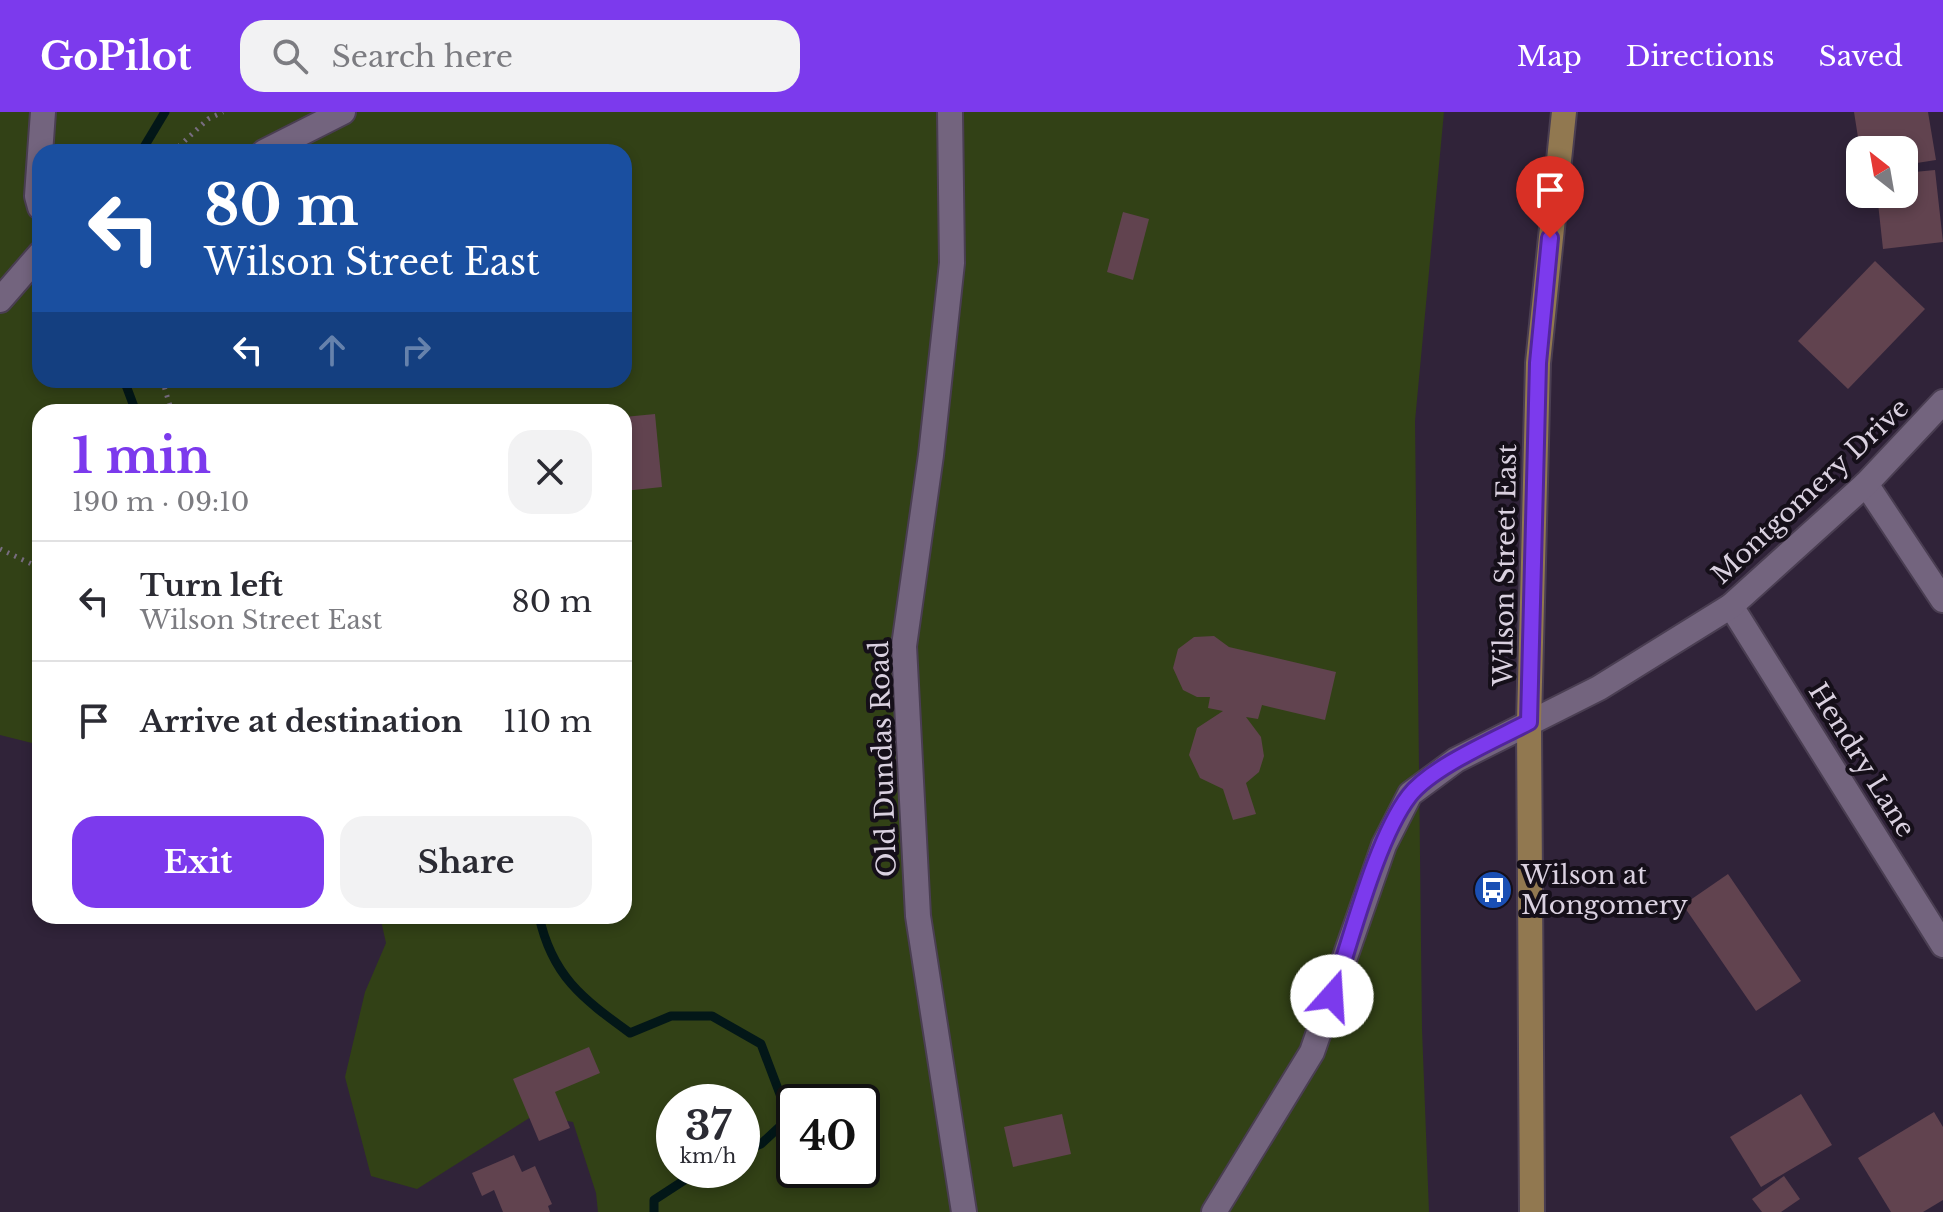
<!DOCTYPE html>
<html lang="en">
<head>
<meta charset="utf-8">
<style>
  body { margin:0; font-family:"Libre Baskerville",serif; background:#f2f2f3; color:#2b2b33; height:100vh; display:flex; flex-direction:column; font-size:30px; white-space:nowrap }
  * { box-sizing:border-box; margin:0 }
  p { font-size:26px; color:#7c7c81 }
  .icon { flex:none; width:44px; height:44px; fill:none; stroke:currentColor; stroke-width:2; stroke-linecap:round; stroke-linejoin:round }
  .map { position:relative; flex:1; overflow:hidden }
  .side { position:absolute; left:32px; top:292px; width:600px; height:520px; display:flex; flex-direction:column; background:#fff; border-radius:24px; box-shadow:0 4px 12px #0003 }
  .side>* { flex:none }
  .top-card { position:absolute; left:32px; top:32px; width:600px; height:244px; border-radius:24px; box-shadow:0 4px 12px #0003; background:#1a4fa0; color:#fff; overflow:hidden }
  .needle { width:52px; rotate:329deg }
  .buttons { position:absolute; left:1846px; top:24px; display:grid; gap:16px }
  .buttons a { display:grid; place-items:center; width:72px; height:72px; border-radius:16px; background:#fff; box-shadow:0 4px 12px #0003; font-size:40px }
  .speed { position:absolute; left:656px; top:972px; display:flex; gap:16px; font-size:40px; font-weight:700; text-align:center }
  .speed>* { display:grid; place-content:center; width:104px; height:104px; border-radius:50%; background:#fff; box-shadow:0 4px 12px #0003; line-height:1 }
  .speed small { font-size:20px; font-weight:400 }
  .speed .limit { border:4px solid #111; border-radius:12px; background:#fff; color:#111 }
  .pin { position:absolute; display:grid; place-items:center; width:68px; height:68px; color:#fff; margin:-82px -34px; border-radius:50% 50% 50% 0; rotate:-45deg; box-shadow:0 0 8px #0007 }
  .pin .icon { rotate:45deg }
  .me { position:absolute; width:88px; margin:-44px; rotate:19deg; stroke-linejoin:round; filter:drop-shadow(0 0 6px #0008) }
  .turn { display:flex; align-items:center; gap:28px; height:168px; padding:0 40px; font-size:36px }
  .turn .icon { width:104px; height:104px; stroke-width:2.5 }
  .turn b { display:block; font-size:56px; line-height:68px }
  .lanes { display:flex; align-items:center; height:76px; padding:0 40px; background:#0003; justify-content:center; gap:40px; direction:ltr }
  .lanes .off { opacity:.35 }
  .round { display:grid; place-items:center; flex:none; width:84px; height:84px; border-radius:24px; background:#f2f2f3 }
  .summary { display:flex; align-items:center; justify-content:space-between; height:136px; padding:0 40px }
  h1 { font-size:48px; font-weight:800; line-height:60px; color:#7c3aed }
  .button { display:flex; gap:16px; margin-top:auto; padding:16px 40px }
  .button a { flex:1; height:92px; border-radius:24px; background:#7c3aed; color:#fff; font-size:32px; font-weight:800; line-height:92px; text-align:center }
  .button a+a { background:#f2f2f3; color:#2b2b33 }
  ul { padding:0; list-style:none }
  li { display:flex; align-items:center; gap:24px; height:120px; padding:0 40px; border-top:2px solid #e1e1e2 }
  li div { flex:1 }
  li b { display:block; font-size:30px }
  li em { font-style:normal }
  header { display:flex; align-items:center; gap:48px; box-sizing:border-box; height:112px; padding:0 40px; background:#7c3aed; color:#fff }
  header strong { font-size:38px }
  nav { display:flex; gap:44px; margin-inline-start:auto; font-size:28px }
  .search { width:560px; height:72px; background:#f2f2f3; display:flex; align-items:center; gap:20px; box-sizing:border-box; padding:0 28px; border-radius:24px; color:#7c7c81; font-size:30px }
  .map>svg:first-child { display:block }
  .green { fill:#324116; fill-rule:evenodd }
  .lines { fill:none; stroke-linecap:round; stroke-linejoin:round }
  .stream { stroke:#031718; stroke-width:9 }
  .building { fill:#61434f }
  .minor-casing { stroke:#4a3e52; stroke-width:28 }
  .major-casing { stroke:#4a3e52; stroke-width:28 }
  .path { stroke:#786d80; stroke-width:5; stroke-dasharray:2 6; stroke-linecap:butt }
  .minor { stroke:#73647e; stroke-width:24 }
  .major { stroke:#917850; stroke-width:24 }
  .route-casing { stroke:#51269a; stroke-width:20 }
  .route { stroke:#7c3aed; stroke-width:14 }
  .labels { text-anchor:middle; stroke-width:8; stroke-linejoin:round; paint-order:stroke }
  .street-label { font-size:26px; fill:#dad1e0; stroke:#150f19 }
  .poi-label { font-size:26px; fill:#dad1e0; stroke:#150f19; text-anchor:start }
</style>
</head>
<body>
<header>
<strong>GoPilot</strong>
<div class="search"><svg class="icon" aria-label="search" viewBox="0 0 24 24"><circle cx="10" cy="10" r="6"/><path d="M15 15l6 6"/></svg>Search here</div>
<nav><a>Map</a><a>Directions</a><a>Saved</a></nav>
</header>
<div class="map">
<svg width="1943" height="1100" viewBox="0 0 1943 1100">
  <rect width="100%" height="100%" fill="#302339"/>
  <path class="green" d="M0,0H1444L1415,309L1422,917L1429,1100H598L596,1081L573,1010L534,1003L417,1077L371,1064L345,965L365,880L386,831L380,804H624V300H40V633L0,623ZM40,40H624V268H40ZM674,990H742V1058H674ZM794,990H862V1058H794Z"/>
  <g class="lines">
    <g class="stream">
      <polyline points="141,40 165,0"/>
      <polyline points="124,268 136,300"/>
      <path d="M539,804C552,864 582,886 630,921L671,904H712L761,932L789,1006L761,1032L742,1039"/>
      <polyline points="654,1100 654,1088 700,1058"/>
    </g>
  </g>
  <g class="building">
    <polygon points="1854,0 1928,0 1936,48 1904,53 1904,38 1860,38"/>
    <polygon points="1935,58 1943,130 1883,137 1877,82 1904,82 1904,61"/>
    <polygon points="1123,100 1149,107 1133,168 1107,160"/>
    <polygon points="1875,149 1925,197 1848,277 1798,229"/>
    <polygon points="655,302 662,375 624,379 624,305"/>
    <polygon points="1214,524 1229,535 1336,560 1325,608 1262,593 1258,607 1246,605 1261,625 1264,644 1259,660 1246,671 1256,702 1233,708 1223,677 1200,666 1189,643 1197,616 1223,599 1208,596 1210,585 1197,585 1183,578 1173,556 1178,537 1194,525"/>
    <polygon points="1728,762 1801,869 1756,899 1683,793"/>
    <polygon points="589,935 600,961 555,980 570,1016 539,1029 513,967"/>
    <polygon points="1801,982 1832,1033 1761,1075 1730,1025"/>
    <polygon points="1934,1000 1943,1015 1943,1088 1923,1100 1891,1100 1858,1046"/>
    <polygon points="1062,1002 1071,1042 1013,1055 1004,1015"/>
    <polygon points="514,1043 522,1060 535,1054 552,1092 548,1094 550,1100 503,1100 494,1078 482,1084 472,1061"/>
    <polygon points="1784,1064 1800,1087 1781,1100 1762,1100 1752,1087"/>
  </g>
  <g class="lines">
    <g class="minor-casing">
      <g id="minor">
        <polyline points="950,0 952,151 931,343 904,534 918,804 964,1100"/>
        <polyline points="264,40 343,0"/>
        <polyline points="40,95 37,84 43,0"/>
        <polyline points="0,188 40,142"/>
        <polyline points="1866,372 1943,488"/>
        <polyline points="1731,494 1943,833"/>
        <polyline points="1214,1100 1312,940 1384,733 1410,682 1456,648 1599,576 1731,494 1866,372 1943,290"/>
      </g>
    </g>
    <g class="major-casing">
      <polyline id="major" points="1532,1100 1529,610 1538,251 1564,0"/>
    </g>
    <g class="path">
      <polyline points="173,40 208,7 223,0"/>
      <polyline points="162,268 172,300"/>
      <polyline points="0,437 40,456"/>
    </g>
    <use href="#minor" class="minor"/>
    <use href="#major" class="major"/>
  </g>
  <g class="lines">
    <g class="route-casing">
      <path id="route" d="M1332,884C1351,829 1376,727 1409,684C1431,655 1497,627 1529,610L1538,251L1550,126"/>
    </g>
    <use href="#route" class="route"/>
  </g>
  <defs>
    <g id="bus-disc" transform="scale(2)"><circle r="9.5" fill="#1a4fb4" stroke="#150f19"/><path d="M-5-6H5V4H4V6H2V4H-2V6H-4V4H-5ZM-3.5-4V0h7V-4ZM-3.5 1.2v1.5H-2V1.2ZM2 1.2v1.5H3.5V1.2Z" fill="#fff"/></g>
  </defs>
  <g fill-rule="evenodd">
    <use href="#bus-disc" x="1493" y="778"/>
  </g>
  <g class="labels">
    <g class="street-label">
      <text transform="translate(1810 379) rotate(-43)" y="9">Montgomery Drive</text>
      <text transform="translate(1505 453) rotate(-89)" y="9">Wilson Street East</text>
      <text transform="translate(883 647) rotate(-92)" y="9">Old Dundas Road</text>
      <text transform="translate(1862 648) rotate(58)" y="9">Hendry Lane</text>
    </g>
    <g class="poi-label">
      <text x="1521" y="772">Wilson at<tspan x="1521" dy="30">Mongomery</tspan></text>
    </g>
  </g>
</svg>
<div class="buttons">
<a><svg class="needle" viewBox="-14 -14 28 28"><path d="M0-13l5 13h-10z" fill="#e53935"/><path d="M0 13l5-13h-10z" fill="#7c7c81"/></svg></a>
</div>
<div class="speed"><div>37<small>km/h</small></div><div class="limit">40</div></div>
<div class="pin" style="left:1550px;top:126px;background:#d93025"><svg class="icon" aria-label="arrive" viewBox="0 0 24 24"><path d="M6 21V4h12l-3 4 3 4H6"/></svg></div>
<svg class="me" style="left:1332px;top:884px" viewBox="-20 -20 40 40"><circle r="19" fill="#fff"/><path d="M0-13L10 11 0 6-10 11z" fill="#7c3aed"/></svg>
<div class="top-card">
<div class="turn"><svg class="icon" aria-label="left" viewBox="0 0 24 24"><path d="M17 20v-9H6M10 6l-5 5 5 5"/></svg><div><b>80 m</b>Wilson Street East</div></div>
<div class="lanes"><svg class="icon" aria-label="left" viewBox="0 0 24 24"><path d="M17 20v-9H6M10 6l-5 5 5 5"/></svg><svg class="icon off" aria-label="ahead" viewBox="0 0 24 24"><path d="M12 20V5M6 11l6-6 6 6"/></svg><svg class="icon off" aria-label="right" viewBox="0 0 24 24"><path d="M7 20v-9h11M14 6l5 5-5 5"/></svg></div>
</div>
<section class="side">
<div class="summary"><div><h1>1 min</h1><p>190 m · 09:10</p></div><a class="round"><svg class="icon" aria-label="close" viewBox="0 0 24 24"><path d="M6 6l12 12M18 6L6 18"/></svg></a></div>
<ul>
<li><svg class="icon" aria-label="left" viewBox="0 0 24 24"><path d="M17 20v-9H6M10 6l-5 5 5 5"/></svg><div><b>Turn left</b><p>Wilson Street East</p></div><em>80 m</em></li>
<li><svg class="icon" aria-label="arrive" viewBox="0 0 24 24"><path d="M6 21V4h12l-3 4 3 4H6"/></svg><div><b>Arrive at destination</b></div><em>110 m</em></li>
</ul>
<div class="button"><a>Exit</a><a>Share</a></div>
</section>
</div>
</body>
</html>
